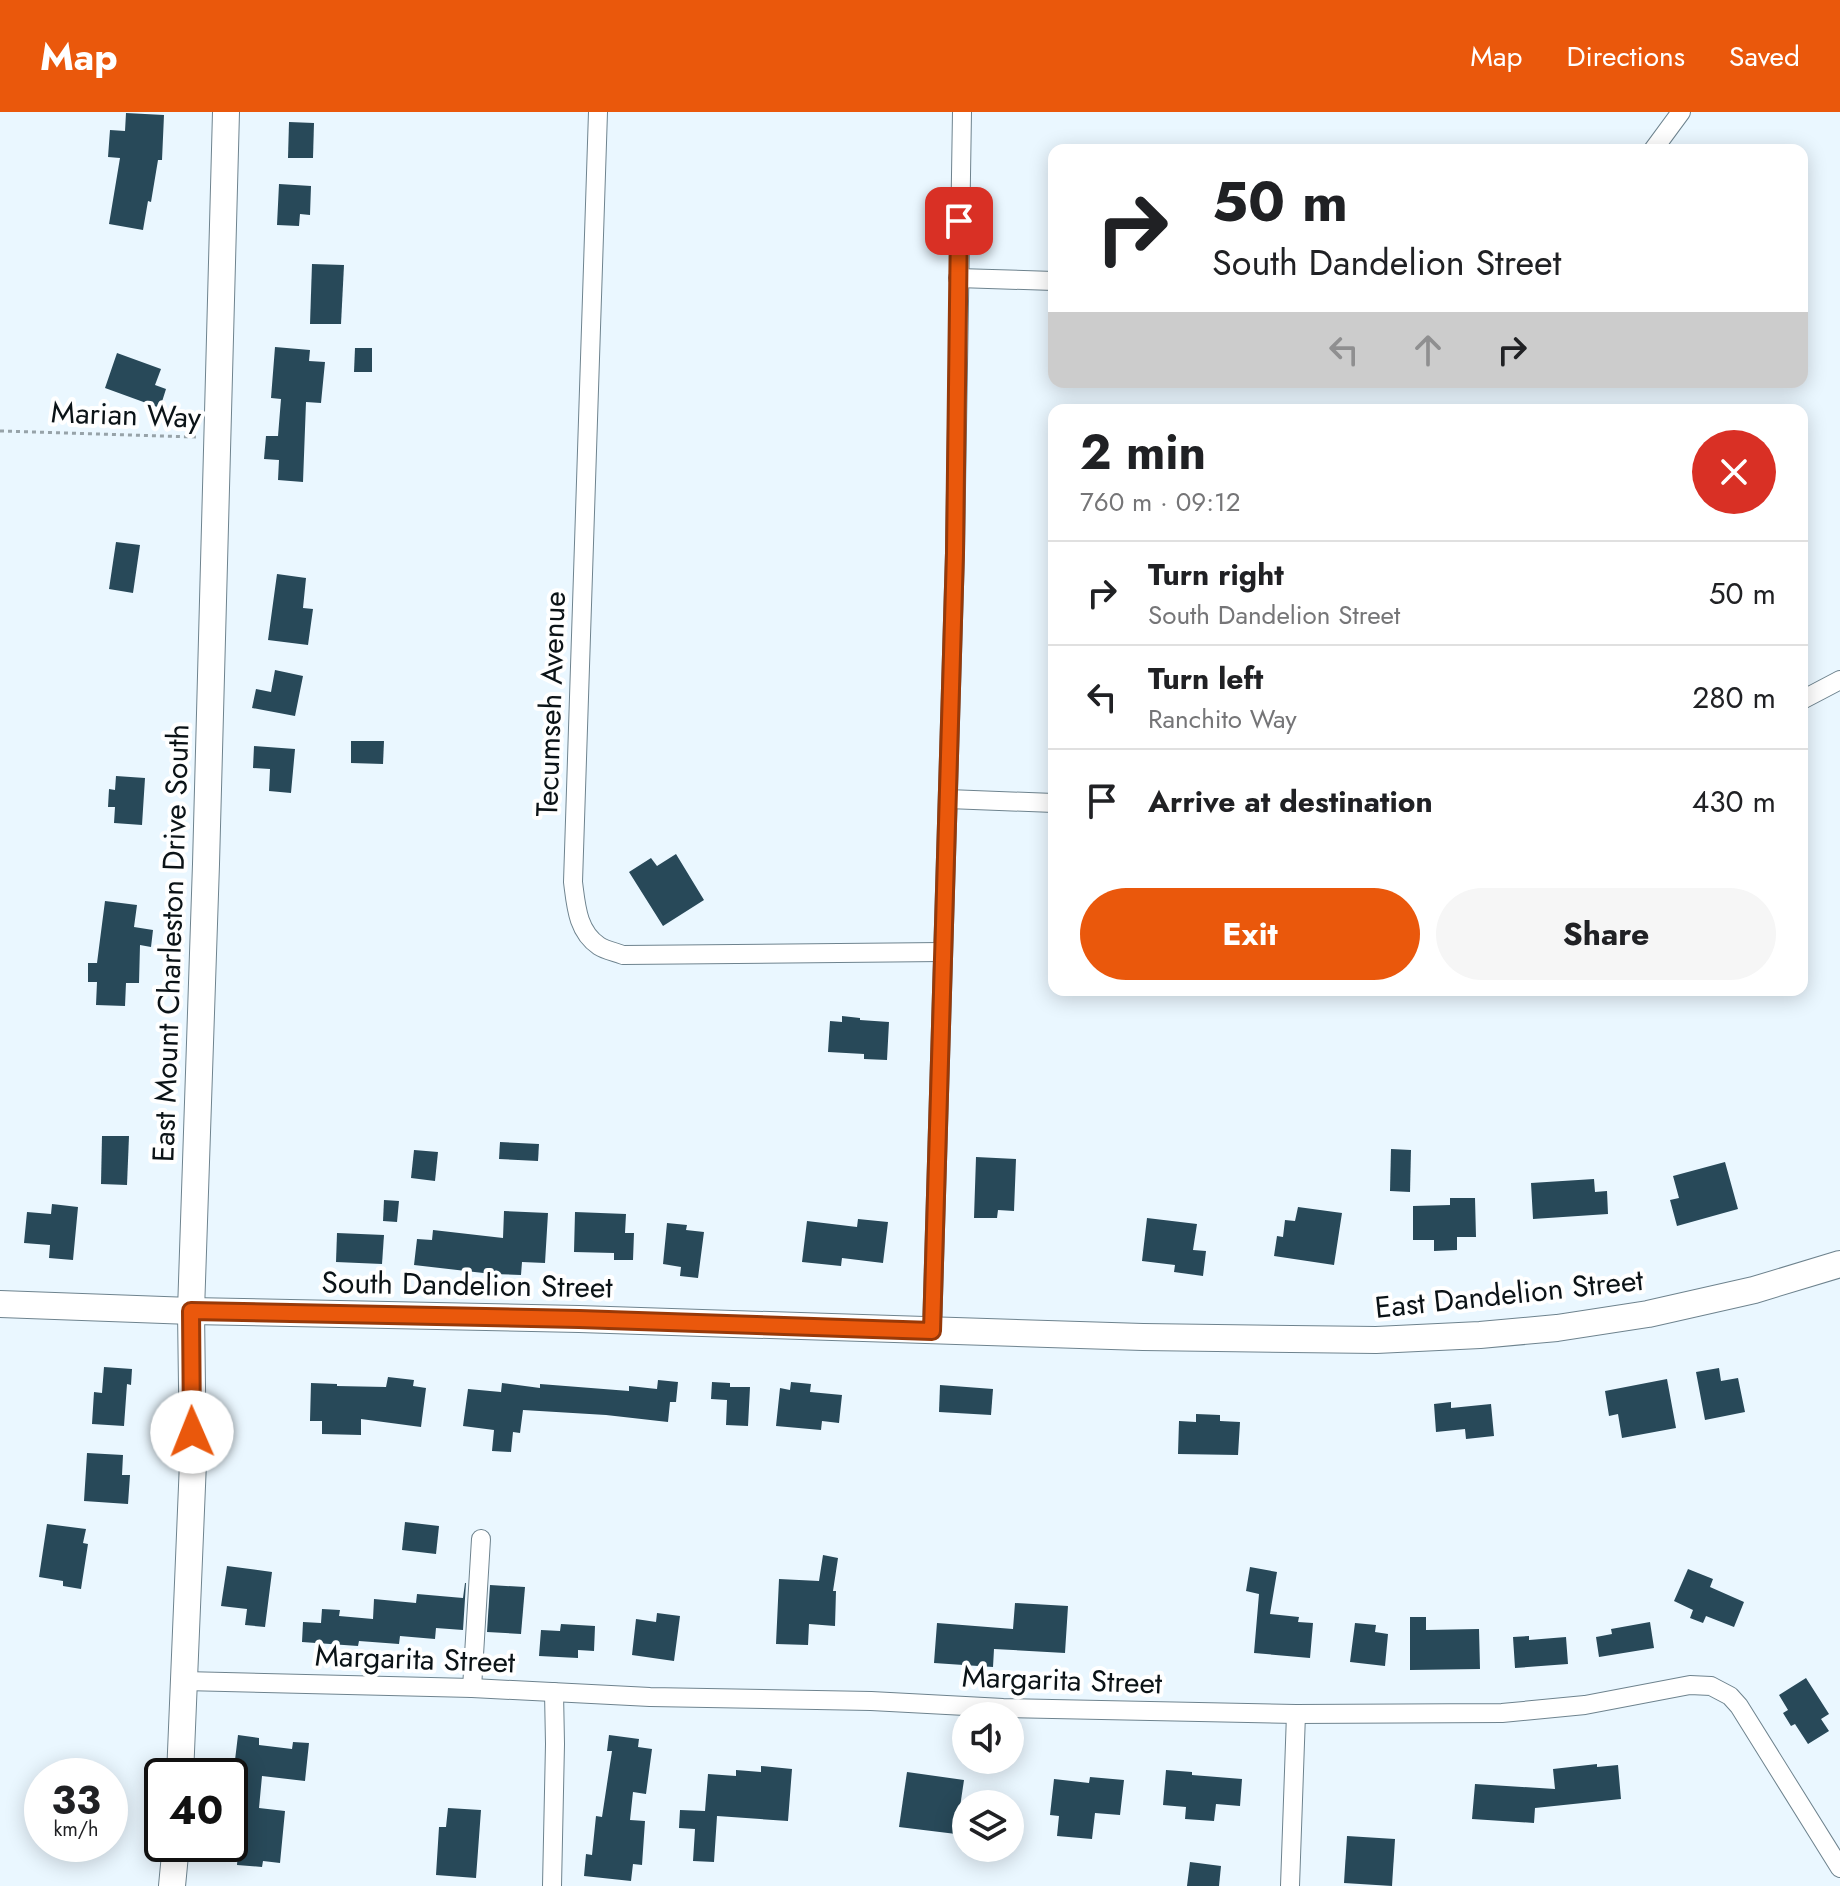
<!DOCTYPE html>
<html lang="en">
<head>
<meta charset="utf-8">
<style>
  body { margin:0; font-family:Jost,sans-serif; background:#f6f6f6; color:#202124; height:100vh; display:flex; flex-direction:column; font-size:30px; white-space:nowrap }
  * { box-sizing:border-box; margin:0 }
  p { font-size:26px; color:#757577 }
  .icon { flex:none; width:44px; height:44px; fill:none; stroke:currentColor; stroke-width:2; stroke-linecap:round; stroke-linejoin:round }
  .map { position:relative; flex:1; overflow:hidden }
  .details { position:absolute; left:1048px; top:292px; width:760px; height:592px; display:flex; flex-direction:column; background:#fff; border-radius:16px; box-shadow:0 4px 20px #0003 }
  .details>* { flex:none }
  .top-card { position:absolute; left:1048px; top:32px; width:760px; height:244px; border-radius:16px; box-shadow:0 4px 20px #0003; background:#fff; color:#202124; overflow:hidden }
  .buttons { position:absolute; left:952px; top:1590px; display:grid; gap:16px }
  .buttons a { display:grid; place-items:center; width:72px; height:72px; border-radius:50%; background:#fff; box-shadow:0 4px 20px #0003; font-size:40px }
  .speed { position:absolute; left:24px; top:1646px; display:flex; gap:16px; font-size:40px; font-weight:700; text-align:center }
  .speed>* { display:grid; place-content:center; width:104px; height:104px; border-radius:50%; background:#fff; box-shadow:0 4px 20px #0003; line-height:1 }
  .speed small { font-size:20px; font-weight:400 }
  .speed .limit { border:4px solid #111; border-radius:12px; background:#fff; color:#111 }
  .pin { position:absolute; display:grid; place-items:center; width:68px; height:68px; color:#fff; margin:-34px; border-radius:16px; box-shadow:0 4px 12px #0006 }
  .me { position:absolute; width:88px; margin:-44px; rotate:359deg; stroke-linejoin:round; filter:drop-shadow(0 0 6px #0008) }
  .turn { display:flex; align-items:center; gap:28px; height:168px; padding:0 32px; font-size:36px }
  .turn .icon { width:104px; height:104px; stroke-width:2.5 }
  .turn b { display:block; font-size:56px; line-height:68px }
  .lanes { display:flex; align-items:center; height:76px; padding:0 32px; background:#0003; justify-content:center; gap:40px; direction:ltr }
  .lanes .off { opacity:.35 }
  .round { display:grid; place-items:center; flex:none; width:84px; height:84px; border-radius:42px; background:#f6f6f6 }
  .headline { display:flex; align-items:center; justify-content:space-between; height:136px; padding:0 32px }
  h1 { font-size:48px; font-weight:700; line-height:60px }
  .button { display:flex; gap:16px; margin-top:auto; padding:16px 32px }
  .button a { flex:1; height:92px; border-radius:48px; background:#ea580c; color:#fff; font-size:32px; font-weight:700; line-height:92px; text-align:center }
  .button a+a { background:#f6f6f6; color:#202124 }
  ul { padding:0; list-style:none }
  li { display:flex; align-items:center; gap:24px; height:104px; padding:0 32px; border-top:2px solid #e0e0e0 }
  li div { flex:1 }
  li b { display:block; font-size:30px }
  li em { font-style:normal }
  header { display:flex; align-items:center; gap:48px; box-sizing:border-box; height:112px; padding:0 40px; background:#ea580c; color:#fff }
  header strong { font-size:38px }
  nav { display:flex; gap:44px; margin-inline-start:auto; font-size:28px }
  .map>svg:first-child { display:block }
  .building { fill:#284959 }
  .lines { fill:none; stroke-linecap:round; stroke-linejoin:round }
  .street-casing { stroke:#6e838e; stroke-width:20 }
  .secondary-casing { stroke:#6e838e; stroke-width:28 }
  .path { stroke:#97a3a9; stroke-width:3; stroke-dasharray:4 4; stroke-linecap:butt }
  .street { stroke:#fff; stroke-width:18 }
  .secondary { stroke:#fff; stroke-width:26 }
  .route-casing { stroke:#983908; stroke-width:20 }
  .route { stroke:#ea580c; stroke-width:14 }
  .labels { text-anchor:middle; stroke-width:8; stroke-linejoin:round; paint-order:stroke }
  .street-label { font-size:30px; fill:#0b1317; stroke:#fff }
</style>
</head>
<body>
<header>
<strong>Map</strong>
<nav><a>Map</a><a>Directions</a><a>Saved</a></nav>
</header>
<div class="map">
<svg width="1840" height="1774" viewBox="0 0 1840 1774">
  <rect width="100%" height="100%" fill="#eaf7ff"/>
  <g class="building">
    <polygon points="126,1 164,3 162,48 158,48 151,90 148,89 143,118 109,112 120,46 108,45 110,18 125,19"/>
    <polygon points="289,10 314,11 313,46 288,46"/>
    <polygon points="279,72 311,74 310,103 300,102 299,114 277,113"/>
    <polygon points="312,152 344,153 341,212 310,212"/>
    <polygon points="275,235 310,238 309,249 325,250 321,291 306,290 303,370 278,368 279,348 264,347 266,324 278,324 281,287 271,286"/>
    <polygon points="355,236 372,236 372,260 354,260"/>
    <polygon points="117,241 161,257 155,273 166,277 160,296 105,276"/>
    <polygon points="116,430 140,433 133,481 109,477"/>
    <polygon points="277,462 306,466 303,496 313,497 308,533 268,528"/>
    <polygon points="275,558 303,564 295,604 252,596 256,577 271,580"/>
    <polygon points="351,629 384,629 383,652 351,651"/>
    <polygon points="254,634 295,637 291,681 269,679 270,657 253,656"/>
    <polygon points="116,664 145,666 142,713 114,711 115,695 108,695 109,677 115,678"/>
    <polygon points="676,742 704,788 663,814 629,760 651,746 657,754"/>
    <polygon points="105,789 137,793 134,815 153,818 151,835 140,833 139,871 126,871 125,894 96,893 97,870 88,870 88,851 97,851"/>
    <polygon points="842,904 860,906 860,908 889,910 887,948 864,947 864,942 828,940 830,909 842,910"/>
    <polygon points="102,1024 129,1024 127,1073 101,1072"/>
    <polygon points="500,1030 539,1032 538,1049 499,1047"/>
    <polygon points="1391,1037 1411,1038 1410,1080 1390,1079"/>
    <polygon points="414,1038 438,1040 435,1069 411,1066"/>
    <polygon points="976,1045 1016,1047 1014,1099 998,1098 997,1106 974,1106"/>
    <polygon points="1725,1050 1738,1097 1677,1114 1670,1088 1679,1086 1673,1064"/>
    <polygon points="1594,1067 1595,1080 1607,1079 1608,1102 1533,1107 1531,1071"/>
    <polygon points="1450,1086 1475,1086 1476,1125 1457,1125 1457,1138 1434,1139 1434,1128 1413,1128 1413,1094 1450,1093"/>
    <polygon points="384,1088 399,1089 397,1110 383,1109"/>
    <polygon points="52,1092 78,1095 73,1148 49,1146 50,1133 24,1131 27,1100 51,1102"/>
    <polygon points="1298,1095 1342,1101 1334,1153 1274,1144 1277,1124 1283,1125 1285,1108 1295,1109"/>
    <polygon points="504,1099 548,1101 545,1151 522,1150 521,1163 492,1162 414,1153 417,1127 432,1128 433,1118 503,1126"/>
    <polygon points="575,1100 626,1102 625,1121 634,1121 633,1148 614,1148 614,1141 574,1140"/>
    <polygon points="1147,1106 1197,1112 1193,1138 1206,1139 1203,1164 1174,1160 1175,1153 1142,1149"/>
    <polygon points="858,1107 888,1110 883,1151 842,1146 841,1154 802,1150 807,1109 857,1115"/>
    <polygon points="667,1111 687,1113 686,1118 704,1120 698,1166 680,1164 681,1155 663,1152"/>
    <polygon points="337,1121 384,1123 382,1152 336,1150"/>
    <polygon points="104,1255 132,1257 131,1273 127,1272 124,1314 92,1312 94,1280 102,1281"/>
    <polygon points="1719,1256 1721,1269 1738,1266 1745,1300 1705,1308 1696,1260"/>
    <polygon points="388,1265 414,1268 413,1274 426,1276 421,1315 361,1307 361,1323 322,1322 322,1309 310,1309 311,1271 337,1272 337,1274 386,1275"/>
    <polygon points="1667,1267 1676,1316 1622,1326 1618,1302 1609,1304 1605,1279"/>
    <polygon points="658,1268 678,1270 676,1290 670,1290 668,1310 606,1303 523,1298 520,1321 513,1320 511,1340 492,1339 494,1318 463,1314 468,1277 501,1280 502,1271 540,1276 540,1272 629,1279 629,1274 657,1277"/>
    <polygon points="712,1270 730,1271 730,1275 750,1275 748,1314 726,1313 727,1288 711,1287"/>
    <polygon points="791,1270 811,1272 810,1280 842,1283 839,1311 822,1309 821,1318 776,1314 780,1276 790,1278"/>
    <polygon points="940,1273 993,1277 991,1303 939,1300"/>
    <polygon points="1451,1290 1451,1296 1491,1292 1494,1324 1466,1327 1465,1317 1436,1320 1434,1292"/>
    <polygon points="1196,1302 1220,1303 1220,1309 1240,1310 1238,1343 1178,1342 1179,1309 1196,1310"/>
    <polygon points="87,1341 123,1343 122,1363 130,1363 128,1392 84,1389"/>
    <polygon points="405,1410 439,1414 436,1442 402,1438"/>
    <polygon points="47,1412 86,1417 83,1431 88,1432 81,1477 63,1474 63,1469 39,1465"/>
    <polygon points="823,1443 838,1446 833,1479 836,1479 835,1514 809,1512 808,1533 776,1532 779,1467 819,1469"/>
    <polygon points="227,1454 272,1460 265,1515 245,1513 247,1497 221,1494"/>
    <polygon points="1250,1455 1277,1460 1270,1502 1299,1505 1298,1510 1313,1511 1310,1546 1254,1541 1259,1482 1246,1479"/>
    <polygon points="1688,1457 1713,1467 1710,1475 1744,1490 1734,1515 1706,1504 1703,1511 1690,1506 1693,1498 1674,1489"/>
    <polygon points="465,1471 466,1471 463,1518 436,1516 435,1527 400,1524 399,1532 359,1529 358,1534 302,1530 303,1510 321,1511 322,1497 340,1498 339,1504 373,1507 374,1487 416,1491 417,1482 463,1486"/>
    <polygon points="490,1473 525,1475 521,1522 487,1520"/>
    <polygon points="1015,1491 1068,1494 1065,1541 994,1537 993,1555 934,1551 937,1511 1013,1517"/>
    <polygon points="657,1501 680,1504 674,1549 632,1543 636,1507 656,1510"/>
    <polygon points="1410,1505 1426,1505 1426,1518 1479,1517 1480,1557 1410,1558"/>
    <polygon points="1650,1510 1654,1536 1599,1545 1596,1525 1612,1522 1611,1517"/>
    <polygon points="1355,1511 1376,1513 1375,1520 1388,1522 1385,1554 1350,1550"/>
    <polygon points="561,1512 595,1514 594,1539 578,1538 578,1546 539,1544 541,1518 560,1519"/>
    <polygon points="1529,1524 1529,1528 1566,1525 1568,1552 1515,1556 1513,1525"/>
    <polygon points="1806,1566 1829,1602 1821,1607 1829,1619 1808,1632 1795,1612 1791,1614 1783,1601 1788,1598 1779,1583"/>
    <polygon points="238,1623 259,1626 259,1633 292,1637 293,1630 309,1631 305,1669 262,1664 259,1696 285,1699 280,1751 263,1749 262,1755 237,1753 239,1725 236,1725 243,1648 235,1648"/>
    <polygon points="609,1623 639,1627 638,1635 652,1637 646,1682 633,1680 630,1708 645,1709 642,1753 633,1752 631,1769 584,1764 586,1742 592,1743 596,1704 602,1705 612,1639 607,1639"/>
    <polygon points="1597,1652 1597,1655 1618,1653 1621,1687 1535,1696 1534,1711 1472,1707 1475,1672 1555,1677 1553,1657"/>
    <polygon points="761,1654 792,1657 788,1709 717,1704 714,1750 693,1749 695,1717 679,1716 680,1698 705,1699 708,1662 736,1664 736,1658 761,1660"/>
    <polygon points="1166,1658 1192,1660 1192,1663 1242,1667 1240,1694 1216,1692 1214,1709 1185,1707 1186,1695 1163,1693"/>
    <polygon points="907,1660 964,1668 956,1722 899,1715"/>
    <polygon points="1090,1665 1124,1668 1120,1703 1095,1701 1092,1727 1057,1724 1059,1704 1050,1703 1054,1667 1089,1671"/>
    <polygon points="448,1696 481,1698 476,1766 436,1763 439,1715 446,1715"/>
    <polygon points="1347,1724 1395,1727 1392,1774 1344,1771"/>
    <polygon points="1190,1750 1221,1754 1219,1774 1187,1774"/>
  </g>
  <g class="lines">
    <g class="street-casing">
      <g id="street">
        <path d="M598,0L573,770C576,793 577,819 599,834C605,838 615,840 623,843L942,840"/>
        <polyline points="1653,38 1681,0"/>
        <polyline points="958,166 1054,169"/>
        <polyline points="1802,588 1840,568"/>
        <polyline points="948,687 1054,691"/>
        <polyline points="932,1219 955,441 962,0"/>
        <polyline points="184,1569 472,1576 650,1585 871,1589 1003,1596 1296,1602 1502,1601 1585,1593 1690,1573 1711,1574 1730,1584 1739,1594 1840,1756"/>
        <polyline points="472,1576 481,1427"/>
        <polyline points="552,1774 555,1632 554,1580"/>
        <polyline points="1290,1774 1296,1602"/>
      </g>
    </g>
    <g class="secondary-casing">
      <g id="secondary">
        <polyline points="0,1192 191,1199 579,1207 1143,1225 1376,1228 1480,1223 1557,1216 1648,1202 1754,1178 1840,1152"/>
        <polyline points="180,1664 193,1350 191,1199 206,752 226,0"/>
        <polyline points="172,1774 176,1732"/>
      </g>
    </g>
    <polyline class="path" points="0,319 196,325"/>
    <use href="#street" class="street"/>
    <use href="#secondary" class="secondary"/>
  </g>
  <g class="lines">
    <g class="route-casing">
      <polyline id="route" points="192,1320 191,1199 579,1207 932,1219 955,441 959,109"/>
    </g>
    <use href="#route" class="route"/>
  </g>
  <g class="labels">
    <g class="street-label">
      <text transform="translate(126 303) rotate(2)" y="10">Marian Way</text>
      <text transform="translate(551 592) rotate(-88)" y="10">Tecumseh Avenue</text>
      <text transform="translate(171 831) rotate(-88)" y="10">East Mount Charleston Drive South</text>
      <text transform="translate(467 1173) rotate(1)" y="10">South Dandelion Street</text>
      <text transform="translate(1509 1182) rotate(-6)" y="10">East Dandelion Street</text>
      <text transform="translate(415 1547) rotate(2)" y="10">Margarita Street</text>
      <text transform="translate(1062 1568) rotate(2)" y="10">Margarita Street</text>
    </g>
  </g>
</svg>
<div class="buttons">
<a><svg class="icon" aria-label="sound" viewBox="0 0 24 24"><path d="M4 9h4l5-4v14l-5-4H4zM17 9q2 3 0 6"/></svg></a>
<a><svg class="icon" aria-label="layers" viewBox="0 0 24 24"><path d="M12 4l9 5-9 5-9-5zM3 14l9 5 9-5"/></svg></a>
</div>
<div class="speed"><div>33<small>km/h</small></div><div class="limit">40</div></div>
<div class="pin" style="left:959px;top:109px;background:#d93025"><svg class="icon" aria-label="arrive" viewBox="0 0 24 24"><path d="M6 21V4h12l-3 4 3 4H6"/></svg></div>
<svg class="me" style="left:192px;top:1320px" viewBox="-20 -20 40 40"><circle r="19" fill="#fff"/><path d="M0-13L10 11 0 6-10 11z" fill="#ea580c"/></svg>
<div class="top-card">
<div class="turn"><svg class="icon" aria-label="right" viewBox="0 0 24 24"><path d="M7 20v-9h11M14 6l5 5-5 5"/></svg><div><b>50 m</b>South Dandelion Street</div></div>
<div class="lanes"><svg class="icon off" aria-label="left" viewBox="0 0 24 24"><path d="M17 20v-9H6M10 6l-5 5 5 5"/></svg><svg class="icon off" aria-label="ahead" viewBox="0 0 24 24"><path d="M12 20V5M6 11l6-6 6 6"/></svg><svg class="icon" aria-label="right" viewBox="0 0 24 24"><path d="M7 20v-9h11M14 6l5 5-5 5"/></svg></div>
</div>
<section class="details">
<div class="headline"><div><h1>2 min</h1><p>760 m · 09:12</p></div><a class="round" style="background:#d93025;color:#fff"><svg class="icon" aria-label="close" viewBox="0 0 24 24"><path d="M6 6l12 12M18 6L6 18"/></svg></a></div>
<ul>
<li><svg class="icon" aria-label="right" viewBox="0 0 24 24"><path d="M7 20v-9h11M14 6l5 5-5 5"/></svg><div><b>Turn right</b><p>South Dandelion Street</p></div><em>50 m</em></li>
<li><svg class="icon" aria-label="left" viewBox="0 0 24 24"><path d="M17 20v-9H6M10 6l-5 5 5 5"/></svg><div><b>Turn left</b><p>Ranchito Way</p></div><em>280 m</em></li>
<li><svg class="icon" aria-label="arrive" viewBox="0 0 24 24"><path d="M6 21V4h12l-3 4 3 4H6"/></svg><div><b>Arrive at destination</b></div><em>430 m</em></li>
</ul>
<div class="button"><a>Exit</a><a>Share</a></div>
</section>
</div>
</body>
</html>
